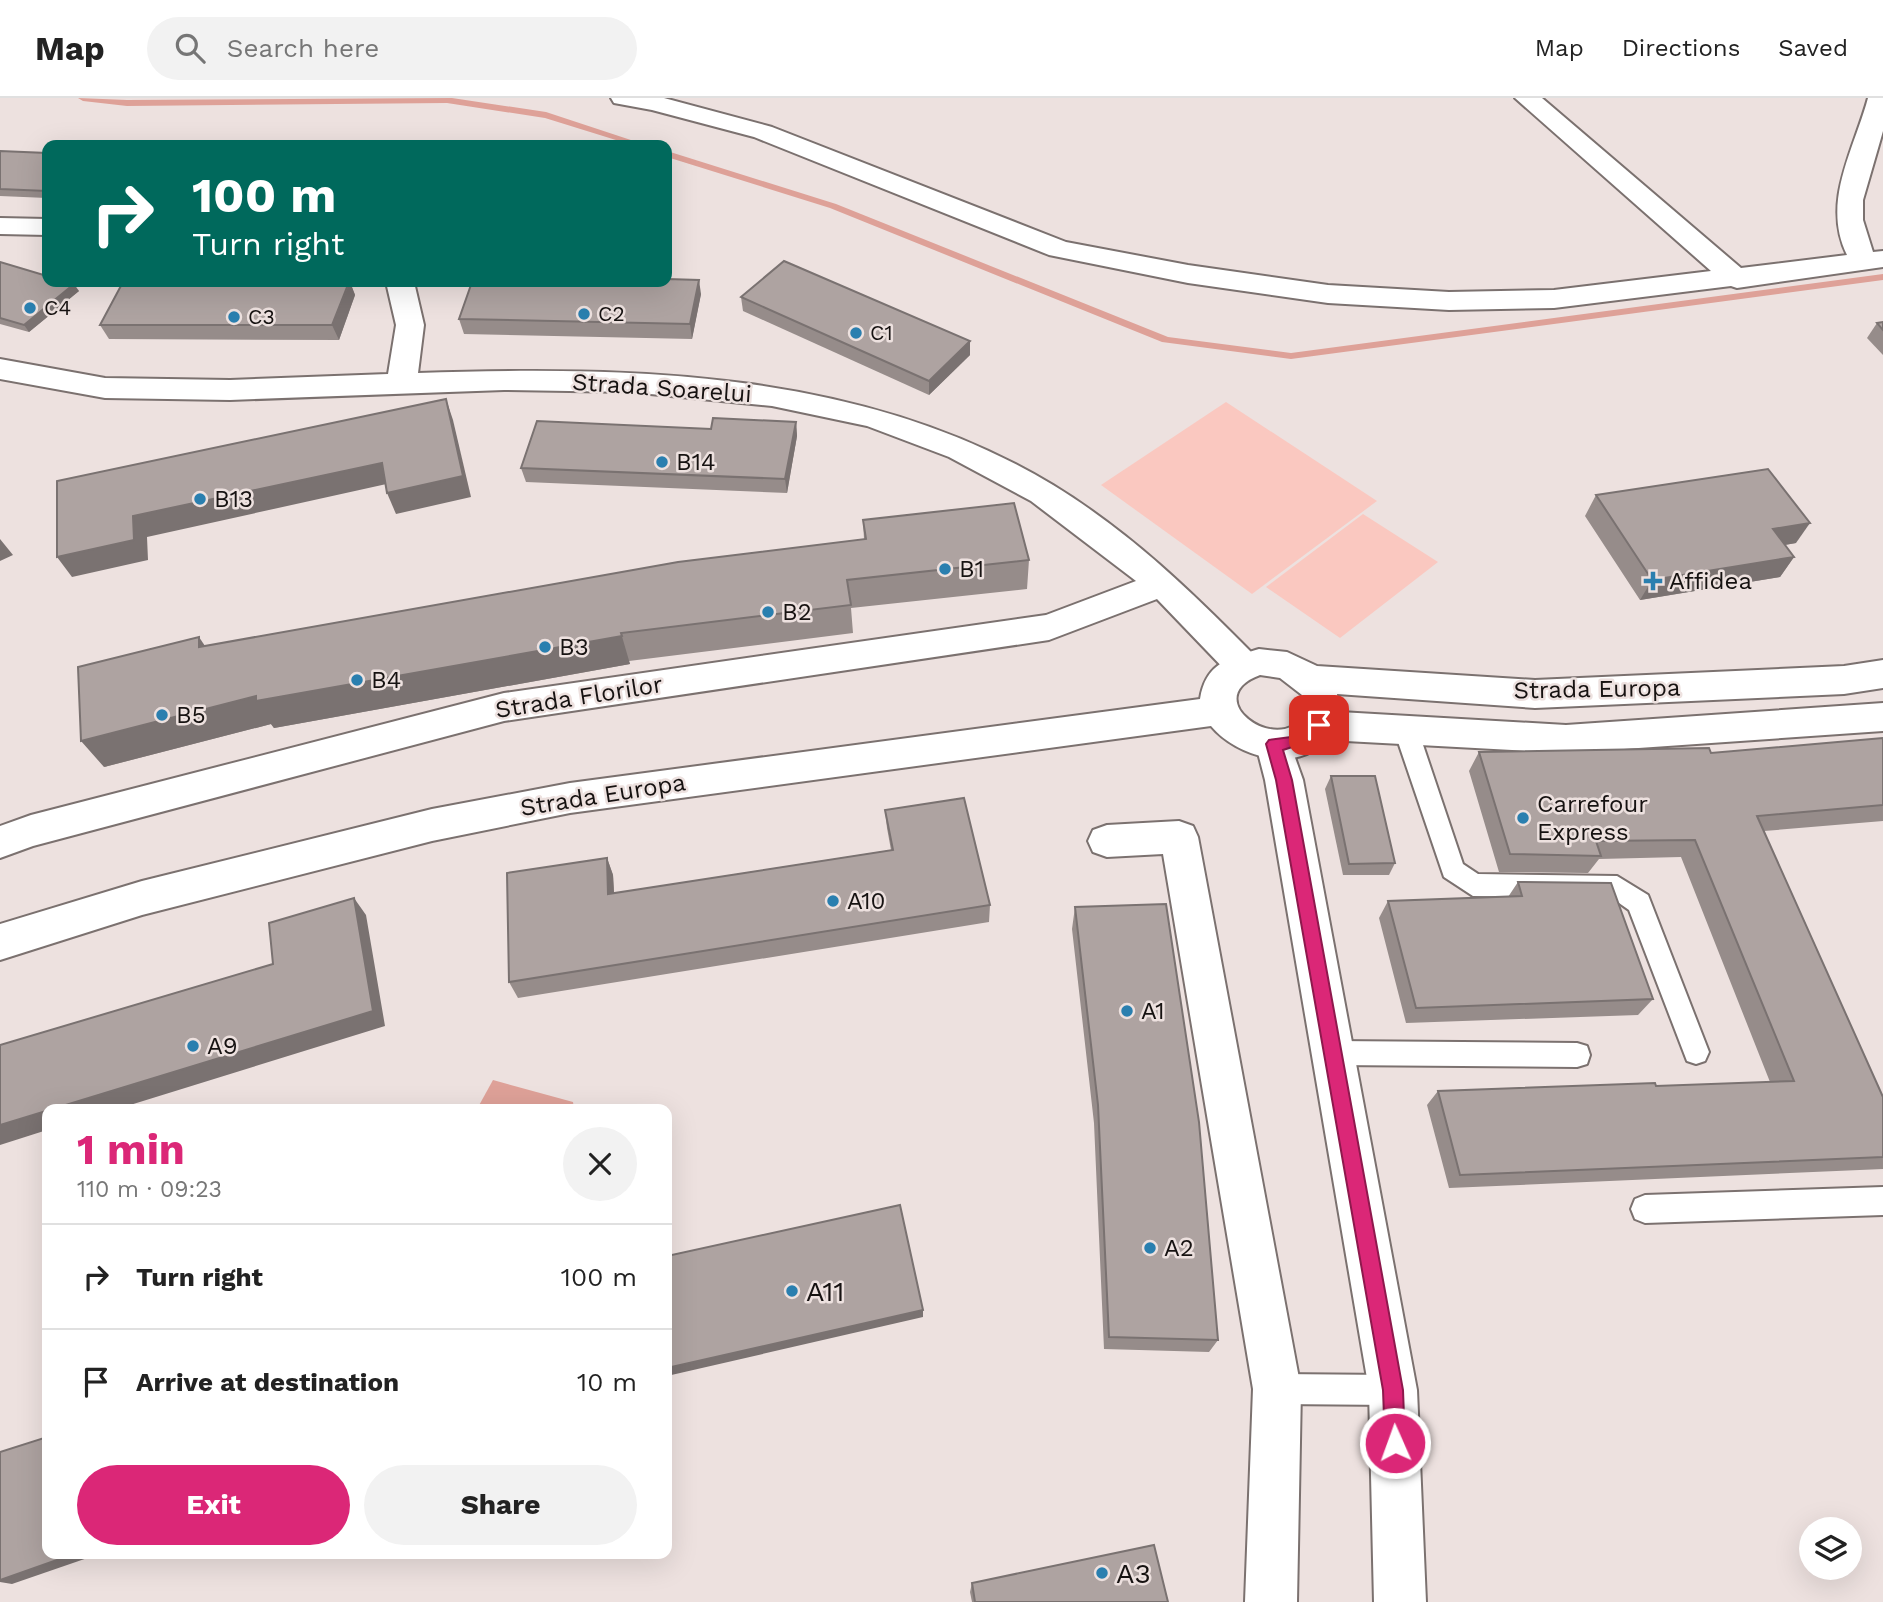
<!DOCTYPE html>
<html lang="en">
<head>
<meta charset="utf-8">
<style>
  body { margin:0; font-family:"Work Sans",sans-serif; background:#f2f2f2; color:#222; height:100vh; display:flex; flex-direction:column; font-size:26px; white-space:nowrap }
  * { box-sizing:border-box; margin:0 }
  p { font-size:23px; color:#767676 }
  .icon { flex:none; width:38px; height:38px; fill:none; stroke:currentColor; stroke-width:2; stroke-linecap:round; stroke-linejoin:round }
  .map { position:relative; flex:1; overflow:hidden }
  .drawer { position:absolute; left:42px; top:1006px; width:630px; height:455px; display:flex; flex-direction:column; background:#fff; border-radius:14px; box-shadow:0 7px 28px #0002 }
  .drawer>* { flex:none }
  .hud { position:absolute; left:42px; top:42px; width:630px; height:147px; border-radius:14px; box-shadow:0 7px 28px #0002; background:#00695c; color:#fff; overflow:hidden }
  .controls { position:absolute; left:1799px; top:1419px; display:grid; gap:14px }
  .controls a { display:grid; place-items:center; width:63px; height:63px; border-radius:50%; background:#fff; box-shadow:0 7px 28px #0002; font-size:35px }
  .pin { position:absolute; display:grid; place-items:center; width:60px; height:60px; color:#fff; margin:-30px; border-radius:14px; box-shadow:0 4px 10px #0006 }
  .me { position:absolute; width:77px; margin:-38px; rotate:358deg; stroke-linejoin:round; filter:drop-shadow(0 0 5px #0008) }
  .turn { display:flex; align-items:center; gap:24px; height:147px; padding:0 35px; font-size:32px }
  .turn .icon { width:91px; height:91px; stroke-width:2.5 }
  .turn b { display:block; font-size:49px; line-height:60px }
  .round { display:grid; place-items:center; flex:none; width:74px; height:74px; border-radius:37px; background:#f2f2f2 }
  .head { display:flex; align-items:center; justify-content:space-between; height:119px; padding:0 35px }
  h1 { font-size:42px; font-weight:700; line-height:52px; color:#db2777 }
  .button { display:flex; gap:14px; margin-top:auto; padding:14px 35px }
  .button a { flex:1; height:80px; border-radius:42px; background:#db2777; color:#fff; font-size:28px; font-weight:700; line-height:80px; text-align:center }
  .button a+a { background:#f2f2f2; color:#222 }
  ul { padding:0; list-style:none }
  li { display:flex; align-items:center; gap:21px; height:105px; padding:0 35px; border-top:2px solid #e0e0e0 }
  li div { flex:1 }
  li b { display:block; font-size:26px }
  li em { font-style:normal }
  header { display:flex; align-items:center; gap:42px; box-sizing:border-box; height:98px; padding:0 35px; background:#fff; border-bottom:2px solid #e0e0e0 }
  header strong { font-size:33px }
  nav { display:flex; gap:38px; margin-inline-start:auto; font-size:24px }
  .search { width:490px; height:63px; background:#f2f2f2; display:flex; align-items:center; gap:18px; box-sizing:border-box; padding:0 24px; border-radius:38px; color:#767676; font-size:26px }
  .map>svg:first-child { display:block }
  .green { fill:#fac8c0 }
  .water { fill:#dea198 }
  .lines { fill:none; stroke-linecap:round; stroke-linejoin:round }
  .stream { fill:#dea198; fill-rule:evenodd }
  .lane-casing { stroke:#7b716f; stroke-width:4 }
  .street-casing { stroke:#7b716f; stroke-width:4 }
  .secondary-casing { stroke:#7b716f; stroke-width:4 }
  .lane { fill:#fff; fill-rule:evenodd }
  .street { fill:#fff; fill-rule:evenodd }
  .secondary { fill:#fff; fill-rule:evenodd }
  .wall { fill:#968c8a }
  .shaded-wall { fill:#7a7271 }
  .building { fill:#aea3a1; stroke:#7a7271; stroke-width:2 }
  .route { fill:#db2777; stroke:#8e194d; stroke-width:2 }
  .poi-dot { fill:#2a7faf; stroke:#ede1df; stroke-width:2.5 }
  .labels { text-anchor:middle; stroke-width:5; stroke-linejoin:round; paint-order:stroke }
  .far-poi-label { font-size:21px; fill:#161211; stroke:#ede1df; text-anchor:start }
  .street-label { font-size:24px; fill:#161211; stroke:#ede1df }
  .poi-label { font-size:24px; fill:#161211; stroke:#ede1df; text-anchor:start }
  .near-poi-label { font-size:28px; fill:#161211; stroke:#ede1df; text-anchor:start }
</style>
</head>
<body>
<header>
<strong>Map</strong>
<div class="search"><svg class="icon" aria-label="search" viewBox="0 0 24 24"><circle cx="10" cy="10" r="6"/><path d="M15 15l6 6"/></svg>Search here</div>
<nav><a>Map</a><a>Directions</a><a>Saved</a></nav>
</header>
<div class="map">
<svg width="1883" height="1504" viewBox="0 0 1883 1504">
  <rect width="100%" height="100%" fill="#ede1df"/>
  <g class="green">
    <polygon points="1226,304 1377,403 1252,496 1101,387"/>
    <polygon points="1363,416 1438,464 1340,540 1266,489"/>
  </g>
  <polygon class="water" points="493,982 573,1004 574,1011 477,1011"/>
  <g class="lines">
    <g class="stream">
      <polygon points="78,0 127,2 452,0 546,14 646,47 632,47 545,20 447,5 127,8 83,3"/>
      <polygon points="667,53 836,106 1168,239 1291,255 1883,176 1883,182 1291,261 1162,244 830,110 667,59"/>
    </g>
    <g class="lane-casing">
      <g id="lane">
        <polygon points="1406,623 1414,626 1418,632 1463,766 1478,776 1617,778 1648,797 1709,954 1705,963 1696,966 1687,963 1629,812 1612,800 1473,798 1444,779 1394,632 1398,626"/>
        <polygon points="1333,943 1577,945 1587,948 1590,957 1587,966 1577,969 1333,967 1324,964 1320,955 1324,946"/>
        <polygon points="1883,1089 1883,1117 1645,1125 1635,1121 1631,1111 1635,1101 1645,1097"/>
        <polygon points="1277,1276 1393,1277 1404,1281 1408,1292 1404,1303 1393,1307 1277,1306 1266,1302 1262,1291 1266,1280"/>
      </g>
    </g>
    <g class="street-casing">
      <g id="street">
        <path d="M611,0H664L772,29L1066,144L1188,167L1328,187L1449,194L1554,192L1711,173L1515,0H1542L1741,170L1847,157C1821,104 1854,52 1868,0H1883V33L1863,102V122L1873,154L1883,153V169L1737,190L1731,188L1554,210L1449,212L1328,205L1188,185L1049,157L754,39L652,12L614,5Z"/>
        <polygon points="0,120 47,121 47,137 0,136"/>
        <path d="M386,184H414L424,227L418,275C633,268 863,272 1053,387C1130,434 1192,494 1254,557L1260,567L1254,577L1242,580L1230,577L1157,501L1049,542L504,623L33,748L0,760V728L31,717L504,595L1046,517L1136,483L1031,403L949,359L867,328L772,308L630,294L504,292L230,302L105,300L0,281V261L105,280L230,282L388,276L396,227Z"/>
        <polygon points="1274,632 1287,637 1303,682 1417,1292 1426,1504 1374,1504 1369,1292 1265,682 1256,647 1261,637"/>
        <polygon points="1179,723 1193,728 1198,739 1301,1291 1297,1504 1245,1504 1253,1291 1163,756 1107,759 1093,754 1088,743 1093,732 1107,727"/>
      </g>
    </g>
    <g class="secondary-casing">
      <path id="secondary" d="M1259,551L1287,554L1317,568L1535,582L1844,568L1883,562V590L1844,596L1535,610L1337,596L1340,614L1566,627L1883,605V633L1566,655L1327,642C1296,676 1237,659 1211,628L570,715L432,743L142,817L0,862V826L142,783L432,711L570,685L1200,601C1206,565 1227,561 1259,551ZM1260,577L1280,580L1302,597L1304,617C1278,659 1197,600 1260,577Z"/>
    </g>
    <use href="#lane" class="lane"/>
    <use href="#street" class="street"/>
    <use href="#secondary" class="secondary"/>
  </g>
  <g class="wall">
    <polygon points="0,53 47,55 47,100 0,98"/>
    <polygon points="0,164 79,193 29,234 0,226"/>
    <polygon points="350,184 355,197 339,242 109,241 100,227"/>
    <polygon points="701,196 692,241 464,236 459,221"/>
    <polygon points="741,199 970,257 929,297 743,213"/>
    <polygon points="1883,224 1883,257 1867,240 1877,225"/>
    <polygon points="796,324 797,338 787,395 526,384 521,370 711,331"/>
    <polygon points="1596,397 1796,445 1785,447 1794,459 1780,479 1640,502 1585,418"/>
    <polygon points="863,422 1029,462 1027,491 851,510 853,535 629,563 630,566 274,630 271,626 104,669 205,548 864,441"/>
    <polygon points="1883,640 1883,723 1764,733 1883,999 1883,1071 1449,1090 1427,1007 1438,993 1656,988 1770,984 1681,759 1599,761 1588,775 1499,774 1469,673 1479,654 1711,655"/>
    <polygon points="1331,678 1395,765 1389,777 1343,777 1325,691"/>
    <polygon points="885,712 990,807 989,824 518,900 509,884 607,760 613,777 614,795 891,752 887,730"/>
    <polygon points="1518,784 1653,901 1638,917 1406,925 1379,820 1388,803 1508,799"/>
    <polygon points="1075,809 1218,1242 1209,1254 1104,1251 1094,1025 1072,831"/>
    <polygon points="972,1485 1168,1504 972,1504 970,1494"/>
  </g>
  <g class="shaded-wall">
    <polygon points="699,182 701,196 692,241 690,226"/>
    <polygon points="350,184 355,197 339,242 332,227"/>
    <polygon points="74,186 79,193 29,234 24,227"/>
    <polygon points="970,243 970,257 929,297 929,283"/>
    <polygon points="446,301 453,322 471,399 396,416 387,395"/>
    <polygon points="796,324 797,338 787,395 785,381"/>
    <polygon points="382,365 391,385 147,439 148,462 72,479 57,459 133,418"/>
    <polygon points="1810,425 1796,445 1759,451 1773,431"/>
    <polygon points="0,441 13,457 0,463"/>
    <polygon points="1794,459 1780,479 1640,502 1652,482"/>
    <polygon points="621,535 630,566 274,630 271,626 104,669 81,643 256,598"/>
    <polygon points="199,539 217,566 199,549"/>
    <polygon points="607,760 613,777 615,813 608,796"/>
    <polygon points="354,800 366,817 385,928 114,1012 50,1012 373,913"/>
    <polygon points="47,1012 47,1032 0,1047 0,1027"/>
    <polygon points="923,1212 923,1219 667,1278 667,1270"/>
    <polygon points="74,1456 99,1456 12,1486 0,1484 0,1482"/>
  </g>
  <g class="building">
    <polygon points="0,53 47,55 47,93 0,91"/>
    <polygon points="784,163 970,243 929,283 741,199"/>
    <polygon points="0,164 47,178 47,184 66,184 74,186 24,227 0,220"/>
    <polygon points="667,181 699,182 690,226 459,221 472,184 667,184"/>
    <polygon points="123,184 349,184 332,227 100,227"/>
    <polygon points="1883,224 1883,232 1877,225"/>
    <polygon points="446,301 463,378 387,395 382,365 133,418 134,442 57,459 57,383"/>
    <polygon points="713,320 796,324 785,381 521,370 537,323 711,331"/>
    <polygon points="1768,371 1810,425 1773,431 1794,459 1652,482 1596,397"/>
    <polygon points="1014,405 1029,462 847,482 851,507 621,535 622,538 256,603 256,598 81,643 78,569 199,539 199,549 678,464 866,441 863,422"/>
    <polygon points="1883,640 1883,707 1757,718 1883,999 1883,1059 1460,1077 1438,993 1655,985 1656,988 1794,983 1695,742 1596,743 1601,758 1510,756 1479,654 1709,650 1711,655"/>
    <polygon points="1331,678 1375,678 1395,765 1349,766"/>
    <polygon points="964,700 990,807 509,884 507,775 607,760 608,796 893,752 885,712"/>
    <polygon points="1518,784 1611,785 1653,901 1416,910 1388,803 1522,798"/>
    <polygon points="354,800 373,913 0,1027 0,947 273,866 269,825"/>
    <polygon points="1166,806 1199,1024 1218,1242 1109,1239 1098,1007 1075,809"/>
    <polygon points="900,1107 923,1212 667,1270 667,1158"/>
    <polygon points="47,1339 47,1456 74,1456 0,1482 0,1354"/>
    <polygon points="1154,1447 1168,1504 975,1504 972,1485"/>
  </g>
  <polygon class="route" points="1319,621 1327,627 1314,642 1283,652 1292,682 1403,1292 1405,1345 1402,1352 1395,1355 1388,1352 1385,1345 1383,1292 1276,682 1266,646 1269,642 1291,639"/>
  <g class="poi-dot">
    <circle cx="30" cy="210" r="7"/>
    <circle cx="584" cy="216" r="7"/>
    <circle cx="234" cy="219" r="7"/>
    <circle cx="856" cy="235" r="7"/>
    <circle cx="662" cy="364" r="7"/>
    <circle cx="200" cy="401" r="7"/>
    <circle cx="945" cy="471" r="7"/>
    <path d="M1649.5 472.5h7v7h7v7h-7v7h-7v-7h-7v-7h7z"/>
    <circle cx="768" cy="514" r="7"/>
    <circle cx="545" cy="549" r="7"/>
    <circle cx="357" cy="582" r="7"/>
    <circle cx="162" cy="617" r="7"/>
    <circle cx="1523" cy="720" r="7"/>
    <circle cx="833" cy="803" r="7"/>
    <circle cx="1127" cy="913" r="7"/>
    <circle cx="193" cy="948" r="7"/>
    <circle cx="1150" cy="1150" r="7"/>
    <circle cx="792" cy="1193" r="7"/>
    <circle cx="1102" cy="1475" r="7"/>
  </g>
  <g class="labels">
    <g class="far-poi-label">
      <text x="44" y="217">C4</text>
      <text x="598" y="223">C2</text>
      <text x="248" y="226">C3</text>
      <text x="870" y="242">C1</text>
    </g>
    <g class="street-label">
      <text transform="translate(662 290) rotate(4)" y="8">Strada Soarelui</text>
      <text transform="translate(1597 591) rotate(-1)" y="8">Strada Europa</text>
      <text transform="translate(579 599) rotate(-9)" y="8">Strada Florilor</text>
      <text transform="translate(603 697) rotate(-9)" y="8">Strada Europa</text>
    </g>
    <g class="poi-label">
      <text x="676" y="372">B14</text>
      <text x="214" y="409">B13</text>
      <text x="959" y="479">B1</text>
      <text x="1669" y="491">Affidea</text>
      <text x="782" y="522">B2</text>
      <text x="559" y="557">B3</text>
      <text x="371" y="590">B4</text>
      <text x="176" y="625">B5</text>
      <text x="1537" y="714">Carrefour<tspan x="1537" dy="28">Express</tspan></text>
      <text x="847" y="811">A10</text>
      <text x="1141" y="921">A1</text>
      <text x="207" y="956">A9</text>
      <text x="1164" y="1158">A2</text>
    </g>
    <g class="near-poi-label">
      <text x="806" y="1203">A11</text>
      <text x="1116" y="1485">A3</text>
    </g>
  </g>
</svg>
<div class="controls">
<a><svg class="icon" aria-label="layers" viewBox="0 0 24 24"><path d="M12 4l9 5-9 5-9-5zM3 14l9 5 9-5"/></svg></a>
</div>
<div class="pin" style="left:1319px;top:627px;background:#d93025"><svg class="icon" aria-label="arrive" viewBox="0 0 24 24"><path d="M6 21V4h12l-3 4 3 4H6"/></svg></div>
<svg class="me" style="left:1395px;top:1345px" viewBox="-20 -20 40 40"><circle r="17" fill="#db2777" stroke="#fff" stroke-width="3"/><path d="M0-11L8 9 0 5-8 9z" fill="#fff"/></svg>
<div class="hud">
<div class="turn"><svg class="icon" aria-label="right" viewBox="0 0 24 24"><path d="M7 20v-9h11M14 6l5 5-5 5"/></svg><div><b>100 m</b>Turn right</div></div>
</div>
<section class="drawer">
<div class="head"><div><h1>1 min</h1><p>110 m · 09:23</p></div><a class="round"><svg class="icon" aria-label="close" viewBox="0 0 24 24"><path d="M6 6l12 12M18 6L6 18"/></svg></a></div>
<ul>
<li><svg class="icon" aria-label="right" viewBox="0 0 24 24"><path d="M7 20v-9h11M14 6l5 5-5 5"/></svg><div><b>Turn right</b></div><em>100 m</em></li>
<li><svg class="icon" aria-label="arrive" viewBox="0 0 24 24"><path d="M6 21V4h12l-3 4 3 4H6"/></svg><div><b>Arrive at destination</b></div><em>10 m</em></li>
</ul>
<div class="button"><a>Exit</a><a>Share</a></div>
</section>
</div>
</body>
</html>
